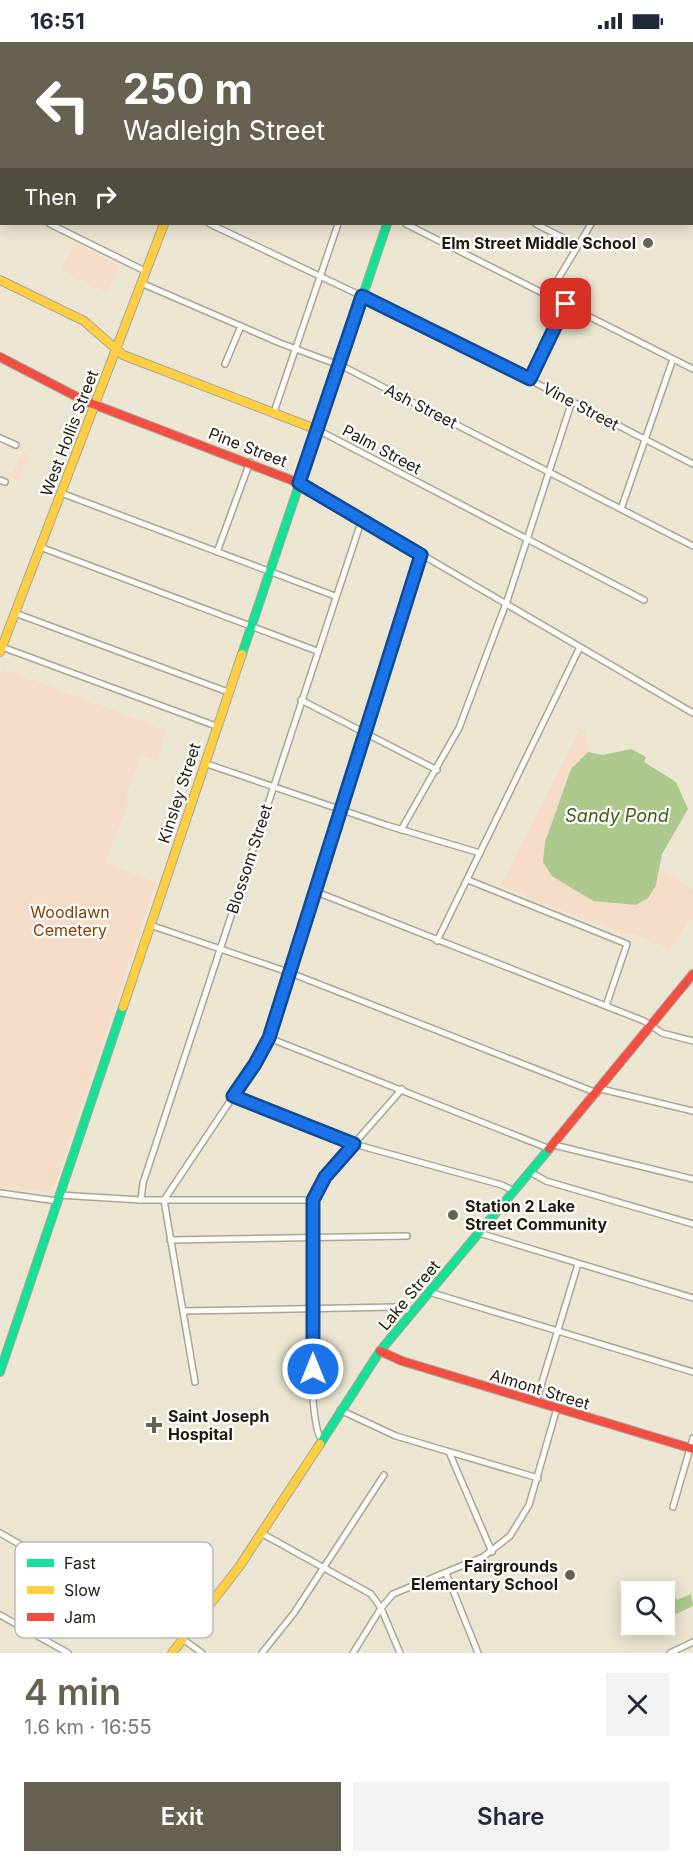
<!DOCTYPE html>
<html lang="en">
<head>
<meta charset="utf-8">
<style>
  body { margin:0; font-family:Inter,sans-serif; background:#f2f2f3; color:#1f2937; height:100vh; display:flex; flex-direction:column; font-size:22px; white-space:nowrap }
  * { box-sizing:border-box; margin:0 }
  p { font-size:20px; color:#747a83 }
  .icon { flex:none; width:33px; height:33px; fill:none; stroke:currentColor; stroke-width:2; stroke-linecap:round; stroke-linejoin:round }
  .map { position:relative; height:1611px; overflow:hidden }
  .panel { display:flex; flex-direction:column; background:#fff; flex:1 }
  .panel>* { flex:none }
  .guide { position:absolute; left:0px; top:0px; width:693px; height:183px; box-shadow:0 3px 15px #0003; background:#676152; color:#fff; overflow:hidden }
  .controls { position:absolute; left:621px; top:1539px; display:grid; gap:12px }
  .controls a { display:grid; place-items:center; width:54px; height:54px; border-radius:0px; background:#fff; box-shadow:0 3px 15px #0003; font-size:30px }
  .pin { position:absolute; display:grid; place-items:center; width:51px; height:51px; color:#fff; margin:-26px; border-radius:12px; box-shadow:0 3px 9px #0006 }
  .me { position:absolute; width:66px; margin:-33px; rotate:0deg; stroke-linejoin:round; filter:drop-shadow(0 0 4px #0008) }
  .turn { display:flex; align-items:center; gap:21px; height:126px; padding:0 24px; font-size:27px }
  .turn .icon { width:78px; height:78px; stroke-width:2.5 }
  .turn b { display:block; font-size:42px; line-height:51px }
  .then { display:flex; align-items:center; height:57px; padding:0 24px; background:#0003; gap:12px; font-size:22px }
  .round { display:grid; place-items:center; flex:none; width:63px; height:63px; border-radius:0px; background:#f2f2f3 }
  .head { display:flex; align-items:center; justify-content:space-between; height:102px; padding:0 24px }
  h1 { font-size:36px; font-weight:600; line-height:45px; color:#676152 }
  .button { display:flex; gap:12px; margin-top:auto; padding:12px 24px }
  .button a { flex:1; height:69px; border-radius:0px; background:#676152; color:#fff; font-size:24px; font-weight:600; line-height:69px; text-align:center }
  .button a+a { background:#f2f2f3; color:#1f2937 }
  .status { display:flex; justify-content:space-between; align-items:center; height:42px; padding:0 30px; background:#fff; direction:ltr }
  .status svg { height:16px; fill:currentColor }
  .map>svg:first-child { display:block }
  .green { fill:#f4dcc6 }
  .water { fill:#adc88d }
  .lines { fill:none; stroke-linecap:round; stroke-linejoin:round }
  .street-casing { stroke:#aaa596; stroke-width:8 }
  .fast-casing { stroke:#aaa596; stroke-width:10 }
  .slow-casing { stroke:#aaa596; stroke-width:10 }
  .jam-casing { stroke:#aaa596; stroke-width:10 }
  .street { stroke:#fcfbf8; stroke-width:5 }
  .fast { stroke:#16e098; stroke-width:8 }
  .slow { stroke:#ffcf43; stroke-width:8 }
  .jam { stroke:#f24e42; stroke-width:8 }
  .route-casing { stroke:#114b97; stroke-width:15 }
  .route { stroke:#1a73e8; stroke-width:10 }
  .poi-dot { fill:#676152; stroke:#fff; stroke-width:2 }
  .labels { text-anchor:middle; stroke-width:4.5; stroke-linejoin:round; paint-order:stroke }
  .poi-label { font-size:16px; font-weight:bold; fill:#1f1a0d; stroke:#fff; text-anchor:end }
  .street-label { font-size:16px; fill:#1f1a0d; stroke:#fff }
  .park-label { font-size:16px; fill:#833d00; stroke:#fff }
  .water-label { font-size:18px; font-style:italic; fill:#395e0c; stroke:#fff }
  .key { fill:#fff; stroke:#bcbab6; stroke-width:1.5 }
  .key-label { font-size:16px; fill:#1f1a0d }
</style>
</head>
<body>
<div class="status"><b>16:51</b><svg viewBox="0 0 49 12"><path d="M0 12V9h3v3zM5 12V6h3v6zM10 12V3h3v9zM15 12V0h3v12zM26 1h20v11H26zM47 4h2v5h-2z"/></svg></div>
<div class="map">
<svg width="693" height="1611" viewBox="0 0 693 1611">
  <rect width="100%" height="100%" fill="#ece5d2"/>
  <g class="green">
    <polygon points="75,201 120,224 107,251 61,228"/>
    <polygon points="23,410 30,413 18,438 11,434"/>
    <polygon points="3,627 166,688 157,718 141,713 127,753 128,761 105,820 156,840 52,1151 0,1144 0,634"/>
    <path d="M580,687L585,689L588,710C563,730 557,772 545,800L565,841L573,847L636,863L656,843L660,825L693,848V874L669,908L634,892L628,893L500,844Z"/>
  </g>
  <g class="water">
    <polygon points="631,707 646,715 644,720 676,740 688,767 662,812 656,843 648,856 636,863 594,859 573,847 552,834 543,820 545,800 571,727 588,710 603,713"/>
    <polygon points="672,1549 677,1558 691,1552 693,1564 674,1573 665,1554"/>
  </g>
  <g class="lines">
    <g class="street-casing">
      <g id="street">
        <polyline points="20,0 23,2"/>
        <polyline points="173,0 176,2"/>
        <polyline points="317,0 320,2"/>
        <polyline points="477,0 481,2"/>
        <polyline points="4,2 5,0"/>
        <polyline points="375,2 376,0"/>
        <polyline points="0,8 2,5"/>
        <polyline points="692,13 693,11"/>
        <polyline points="0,77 2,78"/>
        <polyline points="692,104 693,105"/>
        <polyline points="0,157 2,157"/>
        <polyline points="50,182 145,229"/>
        <polyline points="210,182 427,285 693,422"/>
        <polyline points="406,182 693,327"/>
        <polyline points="536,182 577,203"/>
        <polyline points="141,241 280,301 344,325 693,504"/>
        <polyline points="548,254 591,182"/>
        <polyline points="225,322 241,284"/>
        <polyline points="530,337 566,262"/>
        <polyline points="274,370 338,182"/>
        <polyline points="318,388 644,558"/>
        <polyline points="0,396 16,403"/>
        <polyline points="0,438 5,440"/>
        <polyline points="299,441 693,671"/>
        <polyline points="61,451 335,554"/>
        <polyline points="621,467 673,317"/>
        <polyline points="40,505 317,609"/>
        <polyline points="217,510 250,420"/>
        <polyline points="15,571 228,650"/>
        <polyline points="2,605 216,684"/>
        <polyline points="301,658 437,728"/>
        <polyline points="204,721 386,783 480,811"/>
        <polyline points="401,788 459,686 508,556 572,359"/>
        <polyline points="468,838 627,902 606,964"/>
        <polyline points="314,849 644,979 662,991 693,999"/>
        <polyline points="150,883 288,930 597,1051"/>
        <polyline points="437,899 580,605"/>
        <polyline points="269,996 550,1107"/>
        <polyline points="601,1047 693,1069"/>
        <polyline points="233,1054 354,1102 502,1143 514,1149"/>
        <polyline points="554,1103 693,1137"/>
        <polyline points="530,1130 546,1139 693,1182"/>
        <polyline points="0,1151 57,1159"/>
        <polyline points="59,1153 141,1158 313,1158"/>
        <polyline points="141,1158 143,1141 362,477"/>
        <polyline points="479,1191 693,1256"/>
        <polyline points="170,1198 407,1194"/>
        <polyline points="429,1250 693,1330"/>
        <polyline points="183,1269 396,1265 413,1270"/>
        <polyline points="195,1340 164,1158 255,1022 269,996 421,513"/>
        <polyline points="536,1360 578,1222"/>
        <polyline points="340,1368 396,1394 538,1436"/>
        <path d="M321,1397C305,1374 312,1196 313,1158L325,1135L402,1047"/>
        <polyline points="449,1410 492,1510"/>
        <polyline points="673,1465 693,1396"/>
        <polyline points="0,1491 173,1590 202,1611"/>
        <polyline points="261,1491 371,1552 381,1566 400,1611"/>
        <polyline points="446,1531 478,1611"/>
        <polyline points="0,1573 68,1611"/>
        <polyline points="262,1611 294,1571 384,1433"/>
        <polyline points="353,1611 381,1566 393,1552 483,1515 510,1494 529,1463 557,1366"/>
        <polyline points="670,1611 693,1600"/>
      </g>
    </g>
    <g class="fast-casing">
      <g id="fast">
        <polyline points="248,0 248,2"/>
        <polyline points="242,612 387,182"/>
        <polyline points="0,1330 123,965"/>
        <polyline points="320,1402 380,1309 549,1107"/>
      </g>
    </g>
    <g class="slow-casing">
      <g id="slow">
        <polyline points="447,0 447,2"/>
        <polyline points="0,238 84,279 123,313 318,388"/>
        <polyline points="0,610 164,182"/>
        <polyline points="123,965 242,612"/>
        <polyline points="172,1611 239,1525 320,1402"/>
      </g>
    </g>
    <g class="jam-casing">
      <g id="jam">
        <polyline points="0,315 85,359 299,441"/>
        <polyline points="549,1107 693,932"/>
        <polyline points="380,1309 402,1319 693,1407"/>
      </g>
    </g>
    <use href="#street" class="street"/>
    <use href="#fast" class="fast"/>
    <use href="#slow" class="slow"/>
    <use href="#jam" class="jam"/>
  </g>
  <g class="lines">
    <g class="route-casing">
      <polyline id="route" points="313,1327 313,1158 325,1135 354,1102 233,1054 255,1022 269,996 421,513 299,441 362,254 530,337 566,262"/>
    </g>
    <use href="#route" class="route"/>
  </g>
  <g class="poi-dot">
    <circle cx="648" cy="201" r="6"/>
    <circle cx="453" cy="1173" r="6"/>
    <path d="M151 1374h6v6h6v6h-6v6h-6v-6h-6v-6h6z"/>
    <circle cx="570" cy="1533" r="6"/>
  </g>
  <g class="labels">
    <g class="poi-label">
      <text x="636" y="207">Elm Street Middle School</text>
      <text x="465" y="1170" text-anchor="start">Station 2 Lake<tspan x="465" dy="18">Street Community</tspan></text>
      <text x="168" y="1380" text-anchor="start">Saint Joseph<tspan x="168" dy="18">Hospital</tspan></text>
      <text x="558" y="1530">Fairgrounds<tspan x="558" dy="18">Elementary School</tspan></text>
    </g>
    <g class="street-label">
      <text transform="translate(421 364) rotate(27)" y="6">Ash Street</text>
      <text transform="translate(581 364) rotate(28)" y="6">Vine Street</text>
      <text transform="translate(69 391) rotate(-69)" y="6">West Hollis Street</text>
      <text transform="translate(248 405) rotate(21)" y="6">Pine Street</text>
      <text transform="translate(382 407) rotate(28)" y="6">Palm Street</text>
      <text transform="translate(179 751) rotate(-72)" y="6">Kinsley Street</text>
      <text transform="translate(249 817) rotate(-72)" y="6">Blossom Street</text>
      <text transform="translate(409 1253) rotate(-50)" y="6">Lake Street</text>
      <text transform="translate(540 1347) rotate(17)" y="6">Almont Street</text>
    </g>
    <g class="park-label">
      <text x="70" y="876">Woodlawn<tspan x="70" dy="18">Cemetery</tspan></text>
    </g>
    <g class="water-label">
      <text x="617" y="780">Sandy Pond</text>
    </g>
  </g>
  <rect x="15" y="1500" width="198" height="96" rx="9" class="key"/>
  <rect x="27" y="1517" width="27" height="8" fill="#16e098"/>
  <rect x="27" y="1544" width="27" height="8" fill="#ffcf43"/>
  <rect x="27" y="1571" width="27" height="8" fill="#f24e42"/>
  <g class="key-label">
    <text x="64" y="1527">Fast</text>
    <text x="64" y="1554">Slow</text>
    <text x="64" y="1581">Jam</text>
  </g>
</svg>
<div class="controls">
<a><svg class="icon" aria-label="search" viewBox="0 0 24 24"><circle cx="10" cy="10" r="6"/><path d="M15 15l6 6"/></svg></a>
</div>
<div class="pin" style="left:566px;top:262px;background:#d93025"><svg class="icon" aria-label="arrive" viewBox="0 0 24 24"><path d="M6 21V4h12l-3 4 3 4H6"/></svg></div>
<svg class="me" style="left:313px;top:1327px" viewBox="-20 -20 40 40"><circle r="17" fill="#1a73e8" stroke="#fff" stroke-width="3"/><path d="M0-11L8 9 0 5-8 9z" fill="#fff"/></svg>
<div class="guide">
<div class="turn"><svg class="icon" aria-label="left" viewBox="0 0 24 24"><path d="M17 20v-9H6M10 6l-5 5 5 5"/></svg><div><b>250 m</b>Wadleigh Street</div></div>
<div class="then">Then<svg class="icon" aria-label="right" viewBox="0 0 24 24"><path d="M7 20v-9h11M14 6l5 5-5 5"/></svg></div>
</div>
</div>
<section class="panel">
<div class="head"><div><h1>4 min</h1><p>1.6 km · 16:55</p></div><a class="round"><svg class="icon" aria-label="close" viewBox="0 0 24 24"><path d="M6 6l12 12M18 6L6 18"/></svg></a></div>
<div class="button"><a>Exit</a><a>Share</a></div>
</section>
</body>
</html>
